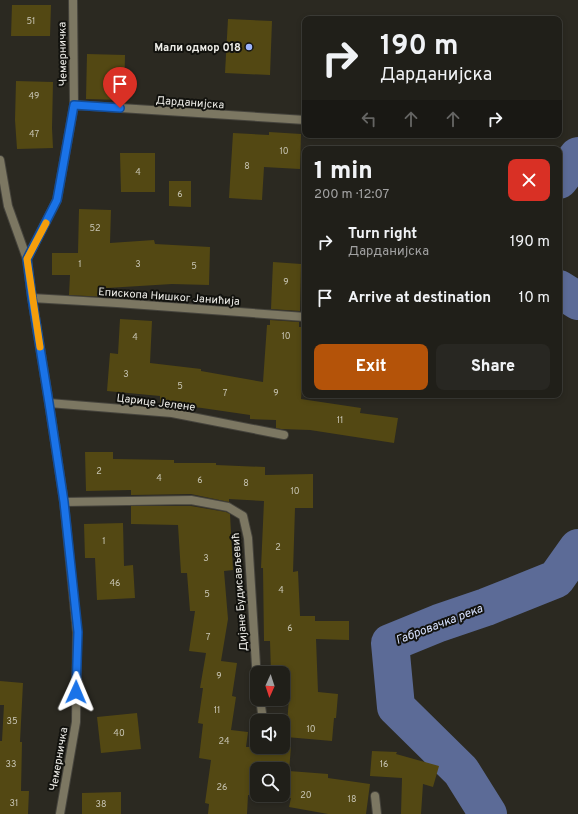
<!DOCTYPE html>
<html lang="en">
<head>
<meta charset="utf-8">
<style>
  body { margin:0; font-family:Overpass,sans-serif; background:#282722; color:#f1f3f6; height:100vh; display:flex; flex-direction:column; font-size:15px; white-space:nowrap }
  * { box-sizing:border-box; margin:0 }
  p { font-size:13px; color:#a2a2a2 }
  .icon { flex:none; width:22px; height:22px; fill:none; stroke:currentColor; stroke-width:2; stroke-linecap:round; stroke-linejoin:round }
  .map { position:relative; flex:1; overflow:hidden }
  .side { position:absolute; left:302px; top:146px; width:260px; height:252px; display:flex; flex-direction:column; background:#201f19; border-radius:8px; box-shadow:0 2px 6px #0003,0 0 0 1px #3d3d38 }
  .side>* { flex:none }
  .top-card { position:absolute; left:302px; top:16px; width:260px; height:122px; border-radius:8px; box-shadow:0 2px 6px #0003,0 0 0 1px #3d3d38; background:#201f19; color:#f1f3f6; overflow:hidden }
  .needle { width:26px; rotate:183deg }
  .fabs { position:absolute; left:250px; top:666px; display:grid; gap:8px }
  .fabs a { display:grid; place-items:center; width:40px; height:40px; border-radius:8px; background:#201f19; box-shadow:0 2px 6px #0003,0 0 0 1px #3d3d38; font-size:20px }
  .pin { position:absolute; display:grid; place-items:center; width:34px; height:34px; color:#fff; margin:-41px -17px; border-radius:50% 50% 50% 0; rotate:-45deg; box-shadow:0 0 4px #0007 }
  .pin .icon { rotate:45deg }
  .me { position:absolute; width:44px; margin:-22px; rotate:1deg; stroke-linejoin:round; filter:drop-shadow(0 0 3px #0008) }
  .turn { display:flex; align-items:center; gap:14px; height:84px; padding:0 12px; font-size:18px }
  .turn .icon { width:52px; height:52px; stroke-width:2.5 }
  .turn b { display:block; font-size:28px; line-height:34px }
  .lanes { display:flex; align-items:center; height:38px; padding:0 12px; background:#0003; justify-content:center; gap:20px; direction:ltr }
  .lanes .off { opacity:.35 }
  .round { display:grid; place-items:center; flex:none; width:42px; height:42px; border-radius:8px; background:#282722 }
  .summary { display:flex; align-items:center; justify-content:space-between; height:68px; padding:0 12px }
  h1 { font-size:24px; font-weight:800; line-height:30px }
  .cta { display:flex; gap:8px; margin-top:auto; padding:8px 12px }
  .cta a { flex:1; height:46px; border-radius:8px; background:#b45309; color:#fff; font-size:16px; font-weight:800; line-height:46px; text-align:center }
  .cta a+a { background:#282722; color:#f1f3f6 }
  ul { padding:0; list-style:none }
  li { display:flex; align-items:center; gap:12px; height:56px; padding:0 12px }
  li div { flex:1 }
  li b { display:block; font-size:15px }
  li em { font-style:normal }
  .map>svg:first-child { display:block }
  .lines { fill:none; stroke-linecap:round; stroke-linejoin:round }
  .river { stroke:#5c6b97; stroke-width:38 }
  .building { fill:#534813; fill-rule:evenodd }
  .service-casing { stroke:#46443d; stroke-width:10 }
  .minor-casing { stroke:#46443d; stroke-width:10 }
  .service { stroke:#7c7762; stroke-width:8 }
  .minor { stroke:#7c7762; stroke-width:8 }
  .route-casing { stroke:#114b97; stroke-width:10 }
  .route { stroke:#1a73e8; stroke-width:7 }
  .slow { stroke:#f59e0b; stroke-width:7 }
  .poi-dot { fill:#9cb4fd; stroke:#12120e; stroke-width:1.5 }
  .labels { text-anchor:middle; stroke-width:4; stroke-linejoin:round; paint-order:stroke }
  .number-label { font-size:9px; fill:#c7c4b3 }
  .poi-label { font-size:11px; font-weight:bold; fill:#eeede8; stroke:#12120e; text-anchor:end }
  .street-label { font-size:11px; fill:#eeede8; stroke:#12120e }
  .water-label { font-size:12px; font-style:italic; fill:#d7e1fe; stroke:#12120e }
</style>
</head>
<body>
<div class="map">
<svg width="578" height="814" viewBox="0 0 578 814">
  <rect width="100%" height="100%" fill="#2b2921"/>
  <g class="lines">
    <g class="river">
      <polyline points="559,180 578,156"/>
      <polyline points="559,289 578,301"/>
      <polyline points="488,814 461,771 396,707 390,643 439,623 486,607 556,579 578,548"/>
    </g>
  </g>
  <g class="building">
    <polygon points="12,5 51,5 50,36 11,36"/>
    <polygon points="228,19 272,21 270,75 225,73"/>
    <polygon points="87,54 125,55 124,100 86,99"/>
    <polygon points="16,81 53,82 52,128 53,148 17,149 15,120"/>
    <polygon points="269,132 301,134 300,169 264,167 262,200 229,198 233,133 269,135"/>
    <polygon points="120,153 155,153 155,192 121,192"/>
    <polygon points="169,181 191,181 191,207 169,206"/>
    <polygon points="79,209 111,210 110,243 154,240 155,244 210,247 209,285 172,284 107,288 106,297 69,295 70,275 52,275 52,253 78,253"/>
    <polygon points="273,262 301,264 300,311 271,309"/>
    <polygon points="120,319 152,321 150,363 201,369 201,371 263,382 267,325 270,325 270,320 299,322 299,327 305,327 305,344 301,399 361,408 360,413 398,418 394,443 310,430 281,429 276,428 276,420 250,419 250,415 202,408 160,403 160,396 107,391 110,353 118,354"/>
    <polygon points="85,452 113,452 113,459 174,460 174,463 216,463 216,465 265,467 265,475 313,474 313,508 295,508 293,572 298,571 300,616 315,616 315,621 349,621 349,640 316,639 318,692 338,694 336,718 334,718 332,741 286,737 290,685 283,686 283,673 271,673 270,641 264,641 263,568 261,568 264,501 229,499 229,502 191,494 131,495 131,490 86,491"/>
    <path d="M131,506H191L226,512L230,514L233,570L224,571L228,619L221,661L237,663L232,696L236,697L231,730L248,732L246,747H291L289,771L328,774V778L370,784L366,814H328L289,807L291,798L248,795L247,814H208L209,804L205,803L211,760L199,758L203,724L198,723L203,688H200L206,653L189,651L195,611H190L187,573H181L178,525L131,524ZM257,769H283V795H257Z"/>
    <polygon points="123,523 124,566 133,565 135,598 97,600 95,558 85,558 84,524"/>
    <polygon points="0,681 23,683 20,742 22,742 21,791 29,791 28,814 0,814 0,741 2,741 4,705 0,705"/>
    <polygon points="137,713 141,749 101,753 97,717"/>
    <polygon points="372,751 397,752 396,754 439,766 433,787 423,784 421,814 401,814 402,778 370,776"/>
    <polygon points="121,792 121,814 82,814 82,793"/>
  </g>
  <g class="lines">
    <g class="service-casing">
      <g id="service">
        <polyline points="74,105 305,120"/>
        <polyline points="49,403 172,413 284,435"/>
        <polyline points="64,502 191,500 228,507 243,516 248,538 257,681"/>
        <polyline points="260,699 263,720"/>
      </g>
    </g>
    <g class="minor-casing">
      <g id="minor">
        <polyline points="0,160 8,206 27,259 32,298 49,403 64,502 77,632 76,722 60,814"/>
        <polyline points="27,259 57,200 74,105 73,0"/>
        <polyline points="32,298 117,303 305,317"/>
        <polyline points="375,796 377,814"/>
      </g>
    </g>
    <use href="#service" class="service"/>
    <use href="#minor" class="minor"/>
  </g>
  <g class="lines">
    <g class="route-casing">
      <polyline id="route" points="76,692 78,632 64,502 49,403 32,298 27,259 57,200 74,105 120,108"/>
    </g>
    <use href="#route" class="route"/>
    <polyline class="slow" points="40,347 27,259 46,223"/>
  </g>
  <circle class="poi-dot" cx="249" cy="47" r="4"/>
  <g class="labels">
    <g class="number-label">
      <text x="31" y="24">51</text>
      <text x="34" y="99">49</text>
      <text x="34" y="137">47</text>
      <text x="284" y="154">10</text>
      <text x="247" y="169">8</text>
      <text x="138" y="175">4</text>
      <text x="180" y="197">6</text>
      <text x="95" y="231">52</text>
      <text x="80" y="267">1</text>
      <text x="138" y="267">3</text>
      <text x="194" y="269">5</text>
      <text x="286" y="285">9</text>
      <text x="286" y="339">10</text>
      <text x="135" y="340">4</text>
      <text x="126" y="377">3</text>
      <text x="180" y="389">5</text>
      <text x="225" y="396">7</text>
      <text x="276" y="396">9</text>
      <text x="340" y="423">11</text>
      <text x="99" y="474">2</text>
      <text x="159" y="481">4</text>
      <text x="200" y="483">6</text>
      <text x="246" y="486">8</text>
      <text x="295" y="494">10</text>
      <text x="104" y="544">1</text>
      <text x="278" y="550">2</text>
      <text x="206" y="561">3</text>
      <text x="115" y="586">46</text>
      <text x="281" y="593">4</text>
      <text x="207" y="597">5</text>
      <text x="290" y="631">6</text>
      <text x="208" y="640">7</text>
      <text x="219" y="679">9</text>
      <text x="217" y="713">11</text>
      <text x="12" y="724">35</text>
      <text x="311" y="732">10</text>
      <text x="119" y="736">40</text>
      <text x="224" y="744">24</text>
      <text x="11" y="767">33</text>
      <text x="384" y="767">16</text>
      <text x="222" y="790">26</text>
      <text x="306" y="798">20</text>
      <text x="352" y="802">18</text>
      <text x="14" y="806">31</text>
      <text x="101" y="807">38</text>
    </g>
    <g class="poi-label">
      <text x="241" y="51">Мали одмор 018</text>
    </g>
    <g class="street-label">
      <text transform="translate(62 54) rotate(-91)" y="4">Чемерничка</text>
      <text transform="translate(190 102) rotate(4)" y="4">Дарданијска</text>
      <text transform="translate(169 296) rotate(4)" y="4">Епископа Нишког Јанићија</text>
      <text transform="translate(156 402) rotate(7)" y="4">Царице Јелене</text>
      <text transform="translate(239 592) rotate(-94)" y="4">Дијане Будисављевић</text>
      <text transform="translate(58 759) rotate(-80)" y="4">Чемерничка</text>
    </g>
    <g class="water-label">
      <text transform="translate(439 624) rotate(-21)" y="4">Габровачка река</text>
    </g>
  </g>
</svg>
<div class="fabs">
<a><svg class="needle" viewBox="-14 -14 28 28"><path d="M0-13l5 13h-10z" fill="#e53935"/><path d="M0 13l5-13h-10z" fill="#a2a2a2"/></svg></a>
<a><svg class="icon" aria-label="sound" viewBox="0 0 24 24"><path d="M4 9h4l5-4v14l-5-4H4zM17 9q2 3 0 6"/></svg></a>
<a><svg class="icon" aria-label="search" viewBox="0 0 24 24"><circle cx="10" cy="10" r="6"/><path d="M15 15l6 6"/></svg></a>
</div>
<div class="pin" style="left:120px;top:108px;background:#d93025"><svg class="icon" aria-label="arrive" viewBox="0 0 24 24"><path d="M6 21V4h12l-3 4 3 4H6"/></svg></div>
<svg class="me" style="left:76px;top:692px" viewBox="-20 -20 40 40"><path d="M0-17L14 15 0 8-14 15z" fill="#1a73e8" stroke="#fff" stroke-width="4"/></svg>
<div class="top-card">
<div class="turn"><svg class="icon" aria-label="right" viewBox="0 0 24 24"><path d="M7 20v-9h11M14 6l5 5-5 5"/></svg><div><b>190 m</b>Дарданијска</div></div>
<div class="lanes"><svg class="icon off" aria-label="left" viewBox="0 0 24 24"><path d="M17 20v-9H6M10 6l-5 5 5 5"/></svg><svg class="icon off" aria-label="ahead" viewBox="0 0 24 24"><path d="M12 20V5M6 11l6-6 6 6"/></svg><svg class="icon off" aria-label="ahead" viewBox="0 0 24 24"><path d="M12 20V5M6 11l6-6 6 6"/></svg><svg class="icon" aria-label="right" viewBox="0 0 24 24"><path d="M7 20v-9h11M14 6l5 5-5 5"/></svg></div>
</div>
<section class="side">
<div class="summary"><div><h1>1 min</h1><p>200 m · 12:07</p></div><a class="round" style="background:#d93025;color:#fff"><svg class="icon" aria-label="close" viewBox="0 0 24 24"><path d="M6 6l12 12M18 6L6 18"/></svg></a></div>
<ul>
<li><svg class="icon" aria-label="right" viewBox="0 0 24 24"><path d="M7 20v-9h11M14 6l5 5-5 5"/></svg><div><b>Turn right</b><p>Дарданијска</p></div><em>190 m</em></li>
<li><svg class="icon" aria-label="arrive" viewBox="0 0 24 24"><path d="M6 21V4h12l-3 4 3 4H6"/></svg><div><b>Arrive at destination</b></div><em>10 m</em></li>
</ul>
<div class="cta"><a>Exit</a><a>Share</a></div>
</section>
</div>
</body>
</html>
